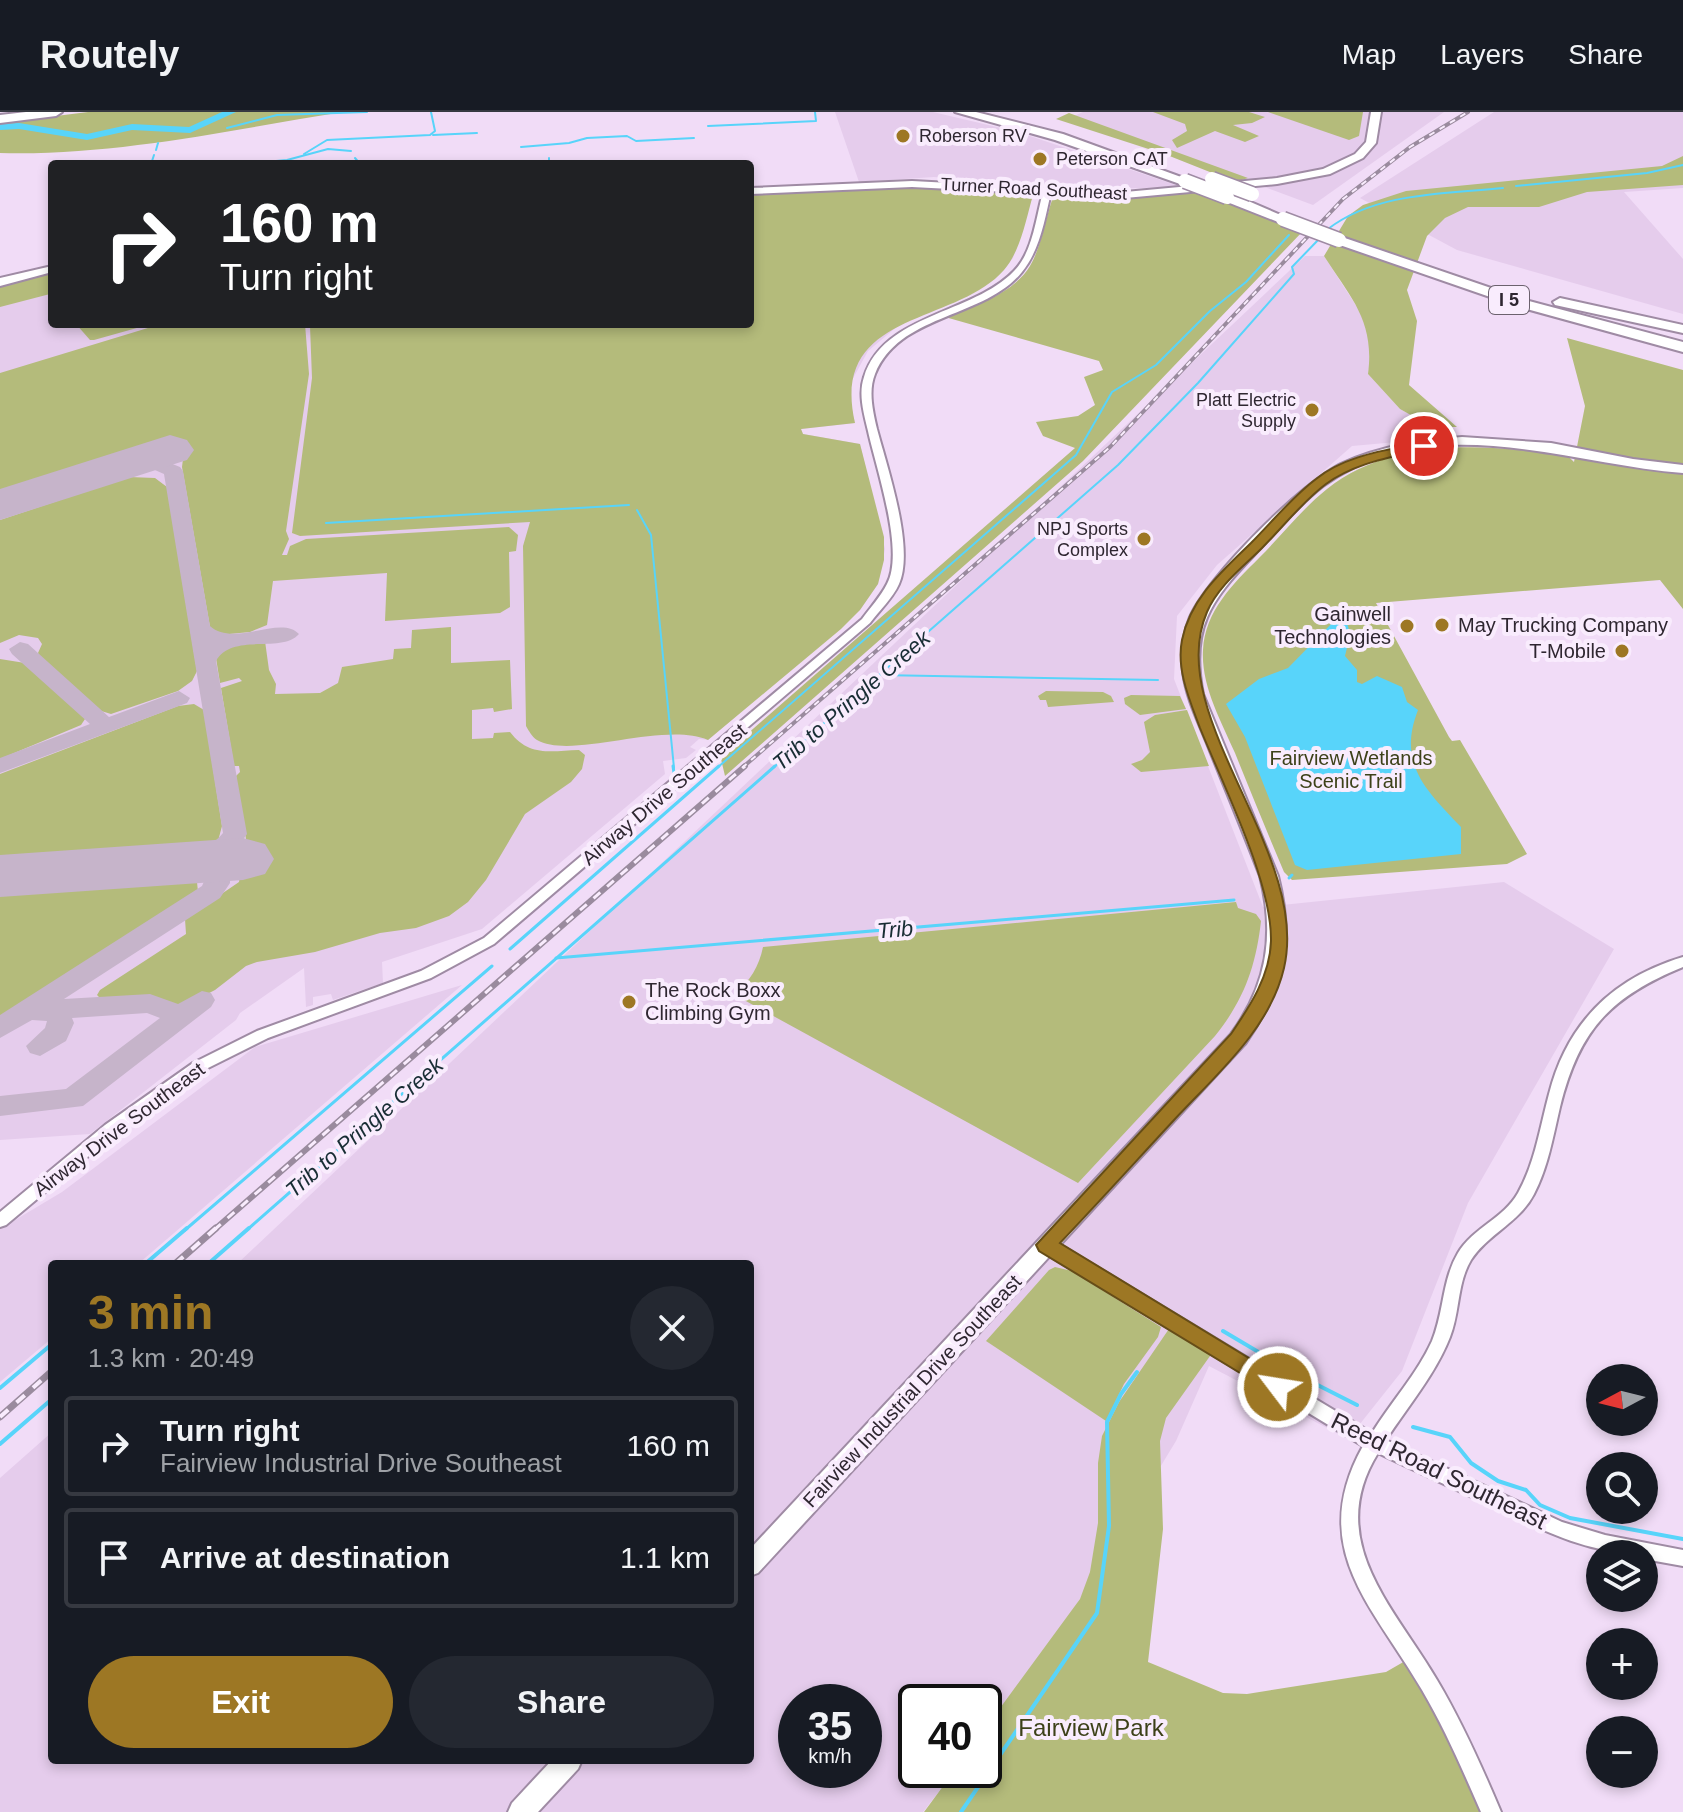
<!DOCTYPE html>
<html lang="en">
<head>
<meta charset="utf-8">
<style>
  body { margin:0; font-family:Helvetica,sans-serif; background:#242831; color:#f1f3f6; height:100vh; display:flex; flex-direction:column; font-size:30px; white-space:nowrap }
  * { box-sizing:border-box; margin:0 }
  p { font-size:26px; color:#9ea1a6 }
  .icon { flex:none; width:44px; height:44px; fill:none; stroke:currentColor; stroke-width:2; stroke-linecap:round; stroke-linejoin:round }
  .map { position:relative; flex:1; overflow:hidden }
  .panel { position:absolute; left:48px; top:1148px; width:706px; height:504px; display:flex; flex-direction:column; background:#171b24; border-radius:8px; box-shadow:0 4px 12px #0003 }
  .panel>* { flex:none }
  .banner { position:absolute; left:48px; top:48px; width:706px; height:168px; border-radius:8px; box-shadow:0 4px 12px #0003; background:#202124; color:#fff; overflow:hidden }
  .needle { width:52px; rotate:263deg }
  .fabs { position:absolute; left:1586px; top:1252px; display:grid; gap:16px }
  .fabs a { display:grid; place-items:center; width:72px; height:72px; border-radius:50%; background:#171b24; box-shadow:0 4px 12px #0003; font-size:40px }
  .speed { position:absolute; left:778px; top:1572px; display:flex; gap:16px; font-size:40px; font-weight:700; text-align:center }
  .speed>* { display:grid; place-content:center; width:104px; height:104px; border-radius:50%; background:#171b24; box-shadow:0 4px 12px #0003; line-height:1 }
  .speed small { font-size:20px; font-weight:400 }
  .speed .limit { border:4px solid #111; border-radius:12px; background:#fff; color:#111 }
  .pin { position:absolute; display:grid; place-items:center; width:68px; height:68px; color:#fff; margin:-34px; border:4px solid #fff; border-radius:50%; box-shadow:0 2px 8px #0007 }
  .me { position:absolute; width:88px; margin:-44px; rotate:301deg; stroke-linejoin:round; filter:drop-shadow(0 0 6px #0008) }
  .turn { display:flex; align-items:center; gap:28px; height:168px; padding:0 40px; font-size:36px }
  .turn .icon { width:104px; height:104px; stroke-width:2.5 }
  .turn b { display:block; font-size:56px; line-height:68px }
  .round { display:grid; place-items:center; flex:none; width:84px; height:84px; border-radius:42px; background:#242831 }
  .summary { display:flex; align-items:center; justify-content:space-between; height:136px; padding:0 40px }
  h1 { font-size:48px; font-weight:600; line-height:60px; color:#9d7724 }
  .primary-button { display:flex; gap:16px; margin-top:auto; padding:16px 40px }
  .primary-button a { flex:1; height:92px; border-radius:48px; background:#9d7724; color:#fff; font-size:32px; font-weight:600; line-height:92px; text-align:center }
  .primary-button a+a { background:#242831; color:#f1f3f6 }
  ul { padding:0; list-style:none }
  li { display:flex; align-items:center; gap:24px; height:100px; margin:0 16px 12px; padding:0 24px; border:4px solid #363941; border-radius:8px }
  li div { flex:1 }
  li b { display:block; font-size:30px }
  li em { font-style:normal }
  header { display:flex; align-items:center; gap:48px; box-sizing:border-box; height:112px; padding:0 40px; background:#171b24; border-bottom:2px solid #363941 }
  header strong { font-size:38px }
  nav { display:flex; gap:44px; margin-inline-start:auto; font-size:28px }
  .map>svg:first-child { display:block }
  .built { fill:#e5ccec; fill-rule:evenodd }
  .green { fill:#b4bb7b }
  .water { fill:#58d4fa }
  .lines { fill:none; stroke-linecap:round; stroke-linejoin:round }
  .stream-far2 { stroke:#58d4fa; stroke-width:2 }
  .stream-far1 { stroke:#58d4fa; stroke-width:3 }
  .stream { stroke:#58d4fa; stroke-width:4 }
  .river { fill:#58d4fa; fill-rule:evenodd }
  .taxiway { fill:#c6b4ca; fill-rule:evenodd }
  .runway { fill:#c6b4ca; fill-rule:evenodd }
  .minor-casing { stroke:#9f8ba4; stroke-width:4 }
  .major-casing { stroke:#9f8ba4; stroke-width:4 }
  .highway-casing { stroke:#9f8ba4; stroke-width:4 }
  .minor { fill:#fff; fill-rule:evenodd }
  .major { fill:#fff; fill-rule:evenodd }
  .highway { fill:#fff; fill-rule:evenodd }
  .rail-far2-casing { stroke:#9a8b9e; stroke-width:4 }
  .rail-far1-casing { stroke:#9a8b9e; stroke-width:6 }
  .rail-casing { stroke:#9a8b9e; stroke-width:7 }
  .rail-far2 { stroke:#f9ecfd; stroke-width:2; stroke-dasharray:6; stroke-linecap:butt }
  .rail-far1 { stroke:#f9ecfd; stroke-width:3; stroke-dasharray:9; stroke-linecap:butt }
  .rail { stroke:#f9ecfd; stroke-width:4; stroke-dasharray:11; stroke-linecap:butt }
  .highway-bridge-casing { stroke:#9f8ba4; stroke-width:17; stroke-linecap:butt }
  .highway-bridge { stroke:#fff; stroke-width:14 }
  .route { fill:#9d7724; stroke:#664d17; stroke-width:2 }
  .poi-dot { fill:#9d7724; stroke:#f9ecfd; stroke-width:3 }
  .labels { text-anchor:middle; stroke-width:8; stroke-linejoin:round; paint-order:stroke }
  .far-poi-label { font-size:18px; fill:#2f2731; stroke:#f9ecfd; text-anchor:start }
  .far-street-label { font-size:18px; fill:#2f2731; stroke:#f9ecfd }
  .shield { fill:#f9ecfd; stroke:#6c626e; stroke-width:2 }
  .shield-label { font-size:18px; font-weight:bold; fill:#2f2731 }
  .poi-label { font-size:20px; fill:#2f2731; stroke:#f9ecfd; text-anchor:end }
  .park-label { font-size:20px; fill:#3d4119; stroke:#f9ecfd }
  .street-label { font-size:20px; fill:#2f2731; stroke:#f9ecfd }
  .water-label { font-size:22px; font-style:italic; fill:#182d34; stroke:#f9ecfd }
  .near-street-label { font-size:24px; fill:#2f2731; stroke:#f9ecfd }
  .near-park-label { font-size:24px; fill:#3d4119; stroke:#f9ecfd }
</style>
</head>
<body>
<header>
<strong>Routely</strong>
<nav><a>Map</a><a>Layers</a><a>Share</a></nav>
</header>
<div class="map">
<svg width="1683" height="1700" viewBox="0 0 1683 1700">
  <rect width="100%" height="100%" fill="#f1dcf7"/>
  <g class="built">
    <polygon points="835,0 933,0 1018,20 1182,75 1066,78 934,65 859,70"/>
    <polygon points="1083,0 1444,0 1313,93 1074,4"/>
    <polygon points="1494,0 1683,0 1683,76 1624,80 1683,147 1683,202 1457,138 1360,86"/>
    <polygon points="870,77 1033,83 1013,146 1001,161 969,183 899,213 868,239 851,270 850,289 855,311 801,317 803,322 860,332 885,437 878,472 860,498 708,628 699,627 690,635 696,638 686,646 663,649 665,662 482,817 382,850 383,871 333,888 331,882 313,885 313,893 306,895 304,856 240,901 236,908 90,1022 0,1028 0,176 52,162 52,212 750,212 750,83"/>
    <path d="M1305,144H1324L1366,209L1371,244L1368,262L1400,297L1432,315L1408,329L1352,334L1217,453L1177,504L1174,567L1263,795L1504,770L1614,837L1468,1091L1402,1259L1348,1327L1209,1254L1176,1329L1047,1541L984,1622V1590H916V1658H956L923,1700H0V1366L52,1320V1648H750V1152H237ZM796,1590H864V1658H796Z"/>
    <polygon points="462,873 138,1152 52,1152 52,1226 0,1270 0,1117 62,1080 255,935"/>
  </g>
  <g class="green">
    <path d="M88,0H343C229,18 116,44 0,41V11Z"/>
    <polygon points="1153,0 1249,0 1265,5 1252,11 1233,13 1259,24 1245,30 1215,19 1177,36 1172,28 1187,19 1185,12"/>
    <polygon points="1268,0 1363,0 1359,24 1349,28"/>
    <polygon points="1069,1 1248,66 1235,70 1167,43 1056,7"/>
    <path d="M1683,44V73L1587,80L1539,95H1468L1445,106L1427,124L1407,178L1417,209L1409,273L1457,315H1432L1400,297L1368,262C1375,209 1351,186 1324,144L1348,104L1363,93L1406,79L1662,54Z"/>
    <path d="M921,75L1033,83C1026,107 1021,138 1004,158C955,214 829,198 855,311L801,317L803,322L860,332L884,425V448L878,472L860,498L841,517L708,628C663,609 572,648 537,628C532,625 529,619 526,614L523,434L530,410L300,424L292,421L312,266L310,214L750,212V83Z"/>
    <path d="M1201,80L1303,119L1083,349L725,664L721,647L746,623L1075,336L1043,324L1036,310L1078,304L1095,293L1084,265L1103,258L1099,249L945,205C974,194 1013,182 1030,154C1041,135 1045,109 1052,88L1056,86H1126Z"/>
    <polygon points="52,160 52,184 50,182 0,195 0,173"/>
    <polygon points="76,212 151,212 94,228 90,228"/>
    <polygon points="161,212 305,212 309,262 286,419 289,427 282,443 287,443 290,434 306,427 509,415 518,423 516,439 509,440 510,495 500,501 385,509 387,461 273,469 267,513 250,520 219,523 210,515 182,355 183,347 161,327 0,379 0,261"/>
    <path d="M1567,226L1683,258V497L1660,468L1376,491L1449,625L1452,629L1460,628L1527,742L1507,752L1292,768L1284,760C1267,720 1251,681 1235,641C1221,609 1201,574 1203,538C1205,499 1233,472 1259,446C1281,424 1302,397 1327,377C1393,324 1490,332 1568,344L1574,350L1585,294Z"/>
    <polygon points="129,365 155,366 167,375 197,559 192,569 178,579 111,602 98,598 40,547 38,541 42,532 38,526 19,523 0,531 0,408"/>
    <path d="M451,515V551L510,548L512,597L494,600L493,596L472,598V627L493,626L494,621L510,620C529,645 551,639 579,638L585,643L582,657L571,670L525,702L486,768L468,790L449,804L416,816L380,821L315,840L257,850L246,854L215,878L180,896L153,887L104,890L97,883L100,878L186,822L185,807L239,770L246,727L236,664L240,660L239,654H234L221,576L242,569L239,566L220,571L216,546C225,530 248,531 265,529L269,558L276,572L275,582L320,581L338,571L342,555L393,547L394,537L411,536L412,518Z"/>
    <polygon points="0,547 25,551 83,601 85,607 81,613 0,647"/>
    <polygon points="1046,579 1103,580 1111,584 1114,590 1048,595 1046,588 1040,588 1038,584"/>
    <polygon points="1131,583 1180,584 1186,597 1140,603 1125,592 1124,586"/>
    <polygon points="194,592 204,598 222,714 218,729 198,736 0,750 0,662 178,594"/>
    <polygon points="1187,598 1209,654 1141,660 1131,652 1142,648 1150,640 1144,610 1155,603"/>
    <polygon points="183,766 197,770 198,780 0,907 0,778"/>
    <path d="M1236,790L1238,796L1256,802L1261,809C1256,854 1244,888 1215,924L1078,1071L735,883C750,868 759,855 763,835Z"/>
    <polygon points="1055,1155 1072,1159 1161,1215 1158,1225 1124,1272 1106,1309 986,1229 1049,1158"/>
    <polygon points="1173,1211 1215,1237 1166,1306 1160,1329 1163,1417 1148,1550 1223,1581 1247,1582 1386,1560 1412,1545 1491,1700 924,1700 955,1658 984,1658 984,1618 1080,1487 1090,1460 1098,1411 1098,1351 1102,1324 1119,1290"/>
  </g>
  <path class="water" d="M1342,505C1354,516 1348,531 1345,544L1357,558V570L1362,572L1377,564L1402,575L1407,590L1418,598C1397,652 1426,678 1461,715V742L1307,758L1295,753L1245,625L1226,592L1259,567L1288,556L1337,506Z"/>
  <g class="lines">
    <g class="stream-far2">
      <polyline points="708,14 816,9 815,0"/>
      <polyline points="227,16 277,3 367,0"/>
      <polyline points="433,23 477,21"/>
      <polyline points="521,35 569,31 587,26 627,24 636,29 694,26"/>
      <polyline points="156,38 158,31"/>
      <polyline points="304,42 327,28 430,23 435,19 431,0"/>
      <polyline points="355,46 360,52"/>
      <polyline points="549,46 549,52"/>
      <polyline points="151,52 154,43"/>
      <polyline points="244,52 287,48 328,37 351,39"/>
      <polyline points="438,52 464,51"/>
      <polyline points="1516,74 1647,61 1683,53"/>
      <path d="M1328,117C1376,80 1445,82 1503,76"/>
      <polyline points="637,398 651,423 674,656"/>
      <polyline points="326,411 629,393"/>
      <polyline points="878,563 1158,568"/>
      <polyline points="717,656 1076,343 1112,280 1156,253 1210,199 1246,170 1289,123"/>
      <polyline points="773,656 1118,353 1198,271 1294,162 1292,155 1320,126"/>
    </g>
    <g class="stream-far1">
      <polyline points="673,654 674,661"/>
      <polyline points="1289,766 1292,763"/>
      <polyline points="510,837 719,654"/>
      <polyline points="556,846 1234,788"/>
      <polyline points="185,1118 492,854"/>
      <polyline points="247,1118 775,654"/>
    </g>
    <g class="stream">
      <polyline points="145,1152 187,1116"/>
      <polyline points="208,1152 249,1116"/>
      <polyline points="1223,1219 1294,1261 1357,1293"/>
      <polyline points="0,1276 52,1232"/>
      <polyline points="1413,1315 1450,1325 1471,1351 1498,1369 1526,1378 1540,1393 1570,1406 1683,1427"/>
      <polyline points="0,1332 52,1287"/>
      <polyline points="961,1700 1097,1501 1109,1414 1107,1310 1121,1282 1137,1260"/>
    </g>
    <polygon class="river" points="222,0 236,0 190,21 132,18 87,28 19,17 0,18 0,12 19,11 87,22 132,12 189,15"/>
    <g class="taxiway">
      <path d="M150,343L180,355L183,359L210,514C234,536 281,502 299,522C282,542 232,520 216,549L247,722L233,742L217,750L230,762V771L220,786L64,887L150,882L178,892L202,879L211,881L215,888L211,895L83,994L0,1004V984L66,977L160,906L147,901L72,906L74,911L66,929L40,944L30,941L26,934L45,916L47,909L32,908L0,926V903L202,774L206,765L187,750C195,737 213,734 223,721L164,362L148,355H123L120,351L123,347Z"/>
      <polygon points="20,530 28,532 109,605 179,579 190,586 187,591 0,661 0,646 90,612 12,542 9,537"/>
    </g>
    <g class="runway">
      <polygon points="170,323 187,328 194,338 187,348 0,408 0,377"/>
      <polygon points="243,726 265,732 274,747 265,762 243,768 0,785 0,743"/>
    </g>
    <g class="minor-casing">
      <g id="minor">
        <path d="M1047,77L1051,80C1045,107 1040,138 1022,160C984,207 900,201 875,262C868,279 873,300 877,317C887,355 915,436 899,472C893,486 879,499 870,511L494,832L431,866L268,926L204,958L116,1021L6,1113L0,1115V1100L105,1013L193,951L257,919L421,859L484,826L862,507C870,496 881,484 887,472C905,439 876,356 868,319C864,302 858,282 864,265C883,202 973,202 1014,159C1033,140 1036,105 1043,80Z"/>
        <path d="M1683,845V855C1610,885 1579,918 1560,995C1553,1025 1548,1055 1534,1082C1519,1111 1488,1122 1471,1148C1457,1171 1460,1200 1450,1225C1435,1263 1408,1294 1386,1328L1562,1410L1605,1423L1683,1438V1454L1644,1447V1442C1588,1442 1540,1417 1491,1394C1453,1376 1415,1359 1378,1341C1323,1429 1395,1496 1437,1568C1462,1610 1482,1655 1501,1700H1481C1463,1659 1445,1617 1422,1578C1373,1494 1306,1436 1363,1334L1040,1138L1038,1133L1040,1128L1046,1127L1052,1128L1372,1321C1391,1290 1417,1262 1432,1229C1444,1200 1442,1168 1458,1141C1473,1116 1504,1106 1518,1081C1535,1051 1540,1015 1549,982C1567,911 1613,866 1683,845Z"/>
      </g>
    </g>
    <g class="major-casing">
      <g id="major">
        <polygon points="1371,0 1381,0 1376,31 1363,46 1330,62 1277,72 1125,86 912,75 750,82 750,76 912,69 1125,80 1277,66 1323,57 1355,42 1366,30"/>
        <polygon points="52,154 52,160 0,174 0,166"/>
        <path d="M1462,325L1551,331L1633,347L1683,353V361C1565,352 1431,295 1323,374C1297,394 1276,420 1254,443C1210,489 1190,517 1203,582L1278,764C1295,831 1284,876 1245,932L758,1461L750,1464V1437L1231,922C1267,873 1275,823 1260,764C1244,722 1227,681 1210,639C1200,613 1186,587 1183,559C1181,541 1183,522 1190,505C1208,464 1303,369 1343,351C1381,334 1421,328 1462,325Z"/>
        <polygon points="552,1648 582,1648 578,1657 538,1700 508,1700 512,1691"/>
      </g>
    </g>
    <g class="highway-casing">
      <g id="highway">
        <polygon points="26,0 62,0 56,4 0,11 0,3"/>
        <polygon points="955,0 976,0 1063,22 1192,69 1180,72 1055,28"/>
        <polygon points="1222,82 1232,82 1290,107 1278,110 1222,88"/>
        <polygon points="1339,124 1529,189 1683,230 1683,240 1519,195 1334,131 1334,125"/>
        <polygon points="1560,186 1683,213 1683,221 1555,193 1553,190"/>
      </g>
    </g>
    <use href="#minor" class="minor"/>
    <use href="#major" class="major"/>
    <use href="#highway" class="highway"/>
    <g class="rail-far2-casing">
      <polyline id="rail-far2" points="742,656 1110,335 1343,87 1410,35 1468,0"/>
    </g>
    <g class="rail-far1-casing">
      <polyline id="rail-far1" points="214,1118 745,654"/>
    </g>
    <g class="rail-casing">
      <g id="rail">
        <polyline points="175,1152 216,1116"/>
        <polyline points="0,1305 52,1259"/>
      </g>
    </g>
    <use href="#rail-far2" class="rail-far2"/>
    <use href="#rail-far1" class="rail-far1"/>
    <use href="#rail" class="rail"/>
    <g class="highway-bridge-casing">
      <g id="highway-bridge">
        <polyline points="1212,67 1252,82"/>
        <polyline points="1185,69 1227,85"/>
        <polyline points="1283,107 1339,128"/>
      </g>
    </g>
    <use href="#highway-bridge" class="highway-bridge"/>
  </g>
  <path class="route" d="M1424,330L1429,331V336C1394,345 1356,350 1326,372C1303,389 1283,415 1262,436C1243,455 1218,474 1207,500C1162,604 1311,740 1284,856C1270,917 1216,963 1175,1007C1137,1048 1099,1090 1060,1131L1285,1268L1289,1275L1285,1281L1278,1284L1039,1139L1036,1133L1231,922C1250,894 1270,864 1271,829C1272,770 1223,673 1200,616C1190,589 1176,558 1182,528C1190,487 1222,459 1251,431C1272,410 1292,385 1316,367C1345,343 1388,338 1424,330Z"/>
  <g class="poi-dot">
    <circle cx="903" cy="24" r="8"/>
    <circle cx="1040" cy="47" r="8"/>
    <circle cx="1312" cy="298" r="8"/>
    <circle cx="1144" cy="427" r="8"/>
    <circle cx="1442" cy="513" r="8"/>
    <circle cx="1407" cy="514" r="8"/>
    <circle cx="1622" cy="539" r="8"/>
    <circle cx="629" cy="890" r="8"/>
  </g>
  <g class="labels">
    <g class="far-poi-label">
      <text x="919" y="30">Roberson RV</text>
      <text x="1056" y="53">Peterson CAT</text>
      <text x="1296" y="294" text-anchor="end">Platt Electric<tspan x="1296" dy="21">Supply</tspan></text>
      <text x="1128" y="423" text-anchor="end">NPJ Sports<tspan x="1128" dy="21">Complex</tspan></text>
    </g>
    <g class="far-street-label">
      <text transform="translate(1034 77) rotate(3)" y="6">Turner Road Southeast</text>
    </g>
    <rect class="shield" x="1489" y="174" width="40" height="28" rx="6"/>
    <g class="shield-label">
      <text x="1509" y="194">I 5</text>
    </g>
    <g class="poi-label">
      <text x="1391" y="509">Gainwell<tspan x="1391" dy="23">Technologies</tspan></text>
      <text x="1458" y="520" text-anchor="start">May Trucking Company</text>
      <text x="1606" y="546">T-Mobile</text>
      <text x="645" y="885" text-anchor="start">The Rock Boxx<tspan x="645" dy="23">Climbing Gym</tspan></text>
    </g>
    <g class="park-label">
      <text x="1351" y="653">Fairview Wetlands<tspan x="1351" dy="23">Scenic Trail</tspan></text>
    </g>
    <g class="street-label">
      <text transform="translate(664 682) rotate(-40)" y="7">Airway Drive Southeast</text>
      <text transform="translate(119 1017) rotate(-37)" y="7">Airway Drive Southeast</text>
      <text transform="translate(912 1279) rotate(-47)" y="7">Fairview Industrial Drive Southeast</text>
    </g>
    <g class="water-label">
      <text transform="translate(851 588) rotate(-41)" y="8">Trib to Pringle Creek</text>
      <text transform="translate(895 817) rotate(-5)" y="8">Trib</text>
      <text transform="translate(364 1015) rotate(-41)" y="8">Trib to Pringle Creek</text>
    </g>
    <g class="near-street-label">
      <text transform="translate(1439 1359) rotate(26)" y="8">Reed Road Southeast</text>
    </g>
    <g class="near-park-label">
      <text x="1091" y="1624">Fairview Park</text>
    </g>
  </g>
</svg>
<div class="fabs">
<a><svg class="needle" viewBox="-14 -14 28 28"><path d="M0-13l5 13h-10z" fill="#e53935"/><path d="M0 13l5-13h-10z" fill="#9ea1a6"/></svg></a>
<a><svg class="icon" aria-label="search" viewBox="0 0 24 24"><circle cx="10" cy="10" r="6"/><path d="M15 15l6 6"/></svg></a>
<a><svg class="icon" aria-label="layers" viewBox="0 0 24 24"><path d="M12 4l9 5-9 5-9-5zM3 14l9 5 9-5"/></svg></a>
<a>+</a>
<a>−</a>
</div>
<div class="speed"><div>35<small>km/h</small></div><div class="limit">40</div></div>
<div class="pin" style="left:1424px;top:334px;background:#d93025"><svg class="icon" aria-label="arrive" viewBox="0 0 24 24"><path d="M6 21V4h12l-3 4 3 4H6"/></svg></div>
<svg class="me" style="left:1278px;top:1275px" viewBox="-20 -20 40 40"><circle r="17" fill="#9d7724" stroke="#fff" stroke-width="3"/><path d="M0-11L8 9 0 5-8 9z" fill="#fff"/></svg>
<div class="banner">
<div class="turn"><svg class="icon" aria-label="right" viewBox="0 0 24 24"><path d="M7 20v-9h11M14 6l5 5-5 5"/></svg><div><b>160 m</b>Turn right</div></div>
</div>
<section class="panel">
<div class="summary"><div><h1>3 min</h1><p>1.3 km · 20:49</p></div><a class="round"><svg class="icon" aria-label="close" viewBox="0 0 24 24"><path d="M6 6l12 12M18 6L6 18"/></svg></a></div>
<ul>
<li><svg class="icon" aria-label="right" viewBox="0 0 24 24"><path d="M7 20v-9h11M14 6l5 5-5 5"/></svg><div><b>Turn right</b><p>Fairview Industrial Drive Southeast</p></div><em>160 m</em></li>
<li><svg class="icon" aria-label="arrive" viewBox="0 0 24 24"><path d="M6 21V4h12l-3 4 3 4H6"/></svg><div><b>Arrive at destination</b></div><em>1.1 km</em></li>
</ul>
<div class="primary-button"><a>Exit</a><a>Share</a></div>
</section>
</div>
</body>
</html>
